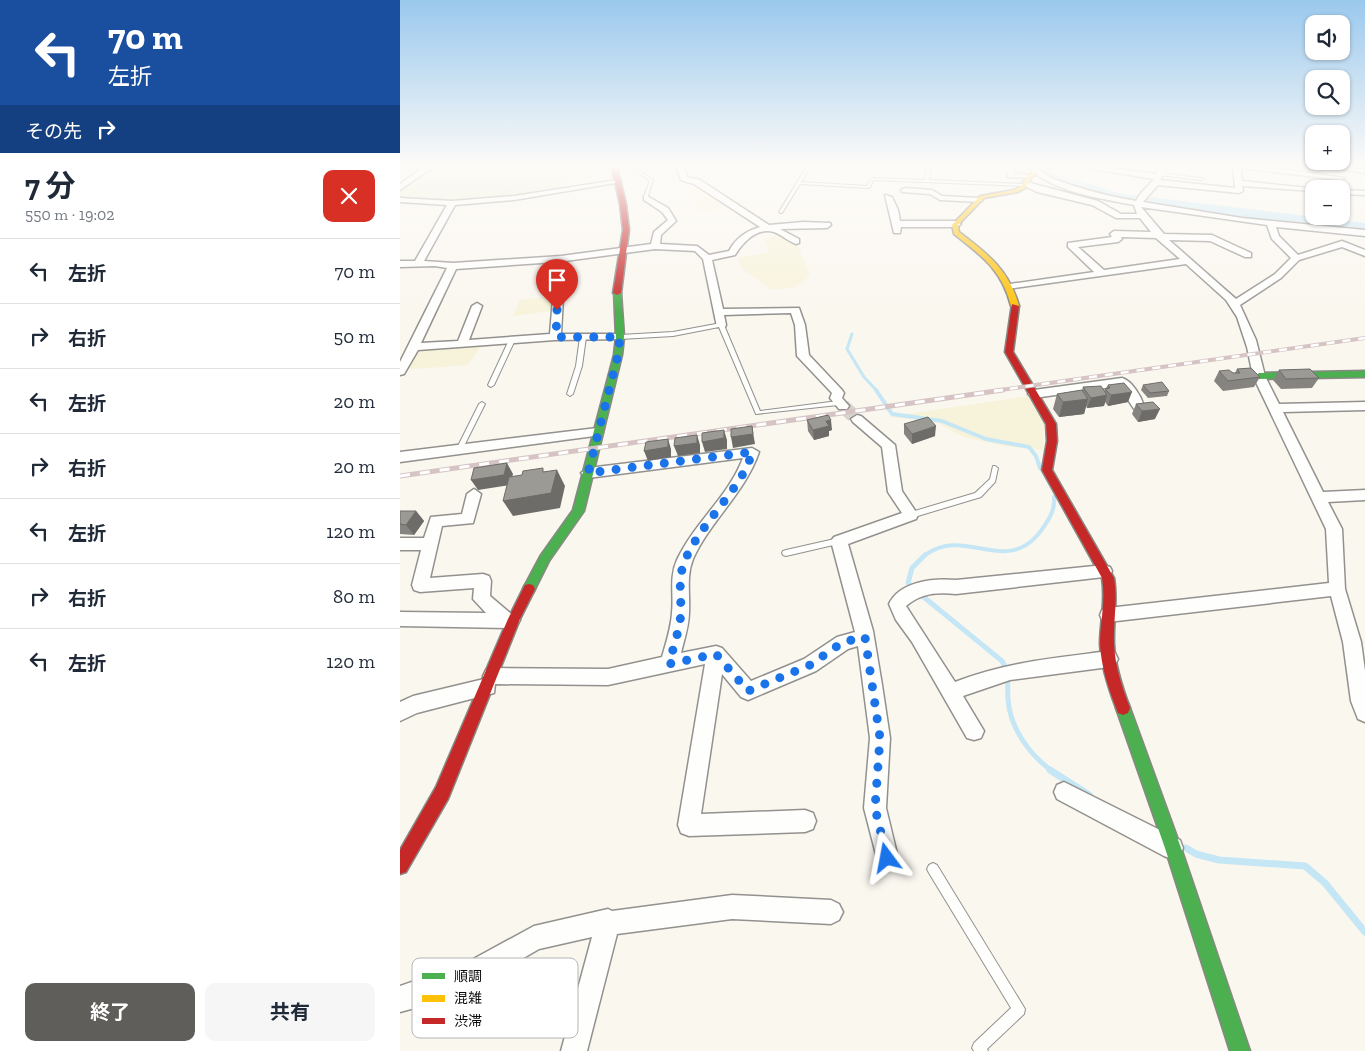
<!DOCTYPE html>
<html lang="ja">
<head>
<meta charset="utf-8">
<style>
  body { margin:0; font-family:"Zilla Slab","Noto Sans JP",serif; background:#f6f6f7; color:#1f2937; height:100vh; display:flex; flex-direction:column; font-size:19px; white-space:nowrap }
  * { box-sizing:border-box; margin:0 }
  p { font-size:16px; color:#747a83 }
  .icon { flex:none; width:28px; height:28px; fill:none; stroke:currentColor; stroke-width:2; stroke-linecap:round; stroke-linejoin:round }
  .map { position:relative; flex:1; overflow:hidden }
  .details { display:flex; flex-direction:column; background:#fff; width:400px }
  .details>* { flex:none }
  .top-card { background:#1a4fa0; color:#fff; overflow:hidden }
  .tools { position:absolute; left:905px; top:15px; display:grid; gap:10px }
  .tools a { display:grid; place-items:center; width:45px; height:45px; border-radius:10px; background:#fff; box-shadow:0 1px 4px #0004; font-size:25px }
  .pin { position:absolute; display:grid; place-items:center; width:42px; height:42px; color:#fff; margin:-51px -21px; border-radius:50% 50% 50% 0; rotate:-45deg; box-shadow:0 0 5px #0007 }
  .pin .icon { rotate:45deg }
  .me { position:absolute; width:55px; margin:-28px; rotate:347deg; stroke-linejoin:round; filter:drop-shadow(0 0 4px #0008) }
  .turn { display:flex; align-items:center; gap:18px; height:105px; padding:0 25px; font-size:22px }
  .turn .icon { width:65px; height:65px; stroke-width:2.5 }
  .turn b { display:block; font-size:35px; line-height:42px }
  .then { display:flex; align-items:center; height:48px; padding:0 25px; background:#0003; gap:10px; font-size:19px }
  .round { display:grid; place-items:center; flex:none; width:52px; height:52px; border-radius:10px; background:#f6f6f7 }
  .headline { display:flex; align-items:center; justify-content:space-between; height:85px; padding:0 25px }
  h1 { font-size:30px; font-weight:700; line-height:38px }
  .primary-button { display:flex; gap:10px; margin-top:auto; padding:10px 25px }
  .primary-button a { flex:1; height:58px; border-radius:10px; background:#5f5e5b; color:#fff; font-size:20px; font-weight:700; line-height:58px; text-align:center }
  .primary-button a+a { background:#f6f6f7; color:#1f2937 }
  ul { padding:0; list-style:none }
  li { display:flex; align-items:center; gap:15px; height:65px; padding:0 25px; border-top:1px solid #e0e1e3 }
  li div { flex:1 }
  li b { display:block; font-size:19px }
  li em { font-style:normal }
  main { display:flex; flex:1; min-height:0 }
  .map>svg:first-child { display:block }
  .farmland { fill:#f7f3db }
  .green { fill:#e4efcf }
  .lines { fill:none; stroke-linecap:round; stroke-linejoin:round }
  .stream-far3 { stroke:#c5e6f5; stroke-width:3 }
  .stream-far2 { stroke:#c5e6f5; stroke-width:4 }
  .stream-far1 { stroke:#c5e6f5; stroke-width:5 }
  .stream { stroke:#c5e6f5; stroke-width:7 }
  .river { fill:#c5e6f5; fill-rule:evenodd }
  .street-tunnel { stroke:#d6d4cd; stroke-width:14; stroke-dasharray:14 7; stroke-linecap:butt }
  .lane-casing { stroke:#93918e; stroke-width:2 }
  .street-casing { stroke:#93918e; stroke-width:3 }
  .fast-casing { stroke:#898884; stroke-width:3 }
  .slow-casing { stroke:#898884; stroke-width:3 }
  .jam-casing { stroke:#898884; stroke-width:3 }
  .lane { fill:#fefefd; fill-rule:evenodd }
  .street { fill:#fefefd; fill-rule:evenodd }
  .fast { fill:#4caf50; fill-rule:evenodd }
  .slow { fill:#ffc107; fill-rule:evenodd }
  .jam { fill:#c62828; fill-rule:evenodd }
  .rail-far1-casing { stroke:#d6c4c4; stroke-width:4 }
  .rail-casing { stroke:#d6c4c4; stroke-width:5 }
  .rail-far1 { stroke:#fff; stroke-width:2.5; stroke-dasharray:8; stroke-linecap:butt }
  .rail { stroke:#fff; stroke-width:3; stroke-dasharray:10; stroke-linecap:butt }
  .wall { fill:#868480 }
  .shaded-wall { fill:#6d6c68 }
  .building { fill:#9c9a95; stroke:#6d6c68 }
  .route { stroke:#1a73e8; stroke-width:9; stroke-dasharray:0 16.2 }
  .key { fill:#fff; stroke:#b6b6b6; stroke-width:1 }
  .key-label { font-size:14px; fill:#0b0b0b }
</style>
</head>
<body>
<main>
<section class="details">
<div class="top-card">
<div class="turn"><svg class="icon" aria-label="left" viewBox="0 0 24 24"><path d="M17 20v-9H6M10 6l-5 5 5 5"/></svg><div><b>70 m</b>左折</div></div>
<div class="then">その先<svg class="icon" aria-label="right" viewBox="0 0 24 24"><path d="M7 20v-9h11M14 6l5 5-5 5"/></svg></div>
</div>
<div class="headline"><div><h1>7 分</h1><p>550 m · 19:02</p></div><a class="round" style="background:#d93025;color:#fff"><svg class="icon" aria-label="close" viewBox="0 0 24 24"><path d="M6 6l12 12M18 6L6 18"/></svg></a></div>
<ul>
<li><svg class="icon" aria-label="left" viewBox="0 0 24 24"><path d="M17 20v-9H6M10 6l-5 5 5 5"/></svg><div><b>左折</b></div><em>70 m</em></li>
<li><svg class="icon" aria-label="right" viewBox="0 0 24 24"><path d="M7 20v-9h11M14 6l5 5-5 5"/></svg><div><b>右折</b></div><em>50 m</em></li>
<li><svg class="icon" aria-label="left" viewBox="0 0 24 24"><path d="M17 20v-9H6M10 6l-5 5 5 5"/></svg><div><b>左折</b></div><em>20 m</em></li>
<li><svg class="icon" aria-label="right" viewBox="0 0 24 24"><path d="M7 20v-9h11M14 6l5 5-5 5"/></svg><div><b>右折</b></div><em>20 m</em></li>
<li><svg class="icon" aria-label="left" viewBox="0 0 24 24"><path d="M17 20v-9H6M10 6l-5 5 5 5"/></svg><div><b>左折</b></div><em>120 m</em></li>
<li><svg class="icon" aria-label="right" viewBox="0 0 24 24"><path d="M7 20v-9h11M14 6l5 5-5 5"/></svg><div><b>右折</b></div><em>80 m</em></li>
<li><svg class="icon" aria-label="left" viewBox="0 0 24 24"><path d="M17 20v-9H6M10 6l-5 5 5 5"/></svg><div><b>左折</b></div><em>120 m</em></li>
</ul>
<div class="primary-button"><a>終了</a><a>共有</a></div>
</section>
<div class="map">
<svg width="965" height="1051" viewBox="0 0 965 1051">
  <rect width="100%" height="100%" fill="#faf7ef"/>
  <g class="farmland">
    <polygon points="302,185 326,200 318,202 324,208 299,212 284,188"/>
    <polygon points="383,234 396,241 410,276 393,288 371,289 341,268 338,258 369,252 364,239"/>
    <polygon points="159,295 157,310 113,316 120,300"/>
    <polygon points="84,342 68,365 1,370 16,347"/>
    <polygon points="628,396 644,422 643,450 604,446 563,437 540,424 531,421 487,417"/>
  </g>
  <polygon class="green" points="32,166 180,166 187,178 160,184 162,188 119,196 53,202 0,198 0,191"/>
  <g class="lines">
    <polyline class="stream-far3" points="452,334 447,349 464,377 477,391"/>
    <g class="stream-far2">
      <polyline points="476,390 492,414 542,421 586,439 629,447 636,456 640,468"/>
      <path d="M524,556C566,523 609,582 645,525C651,516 655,508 654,497"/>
    </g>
    <g class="stream-far1">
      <polyline points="514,589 508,583 512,568 525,555"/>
      <path d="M520,594L602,661C610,673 607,686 608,699C610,728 629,754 652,771"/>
    </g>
    <g class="stream">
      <polyline points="650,770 689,795"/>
      <polyline points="786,848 796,854 819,860 905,866 925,883 965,932"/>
    </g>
    <polygon class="river" points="633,166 646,166 659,175 723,194 965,223 965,233 722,202 649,181 637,174"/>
    <polyline class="street-tunnel" points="443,406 457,419"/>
    <g class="lane-casing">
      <g id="lane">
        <path d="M217,166C234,166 241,171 253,180L248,196V199H246L244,196L250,181L236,171Z"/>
        <polygon points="407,166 411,166 401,182 467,186 472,178 525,180 527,166 531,166 529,180 625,184 627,185 625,186 473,180 470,187 468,188 400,184 382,213 380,213 379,212"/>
        <polygon points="759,173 801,178 803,179 801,180 758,175"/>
        <polygon points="321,323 324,325 360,411 438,401 441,403 438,405 356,414 319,327 273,336 220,339 217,337 220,335 273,332"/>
        <polygon points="183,335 186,337 182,366 173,394 170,396 167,394 176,366 180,337"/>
        <polygon points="112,338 115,340 94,385 91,387 89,386 88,385 109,340"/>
        <polygon points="82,402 85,404 62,450 59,452 57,452 56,450 79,404"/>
        <polygon points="593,466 595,466 598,468 595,482 581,497 511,518 508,517 507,515 508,513 575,493 590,479"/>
        <polygon points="439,538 442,539 443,541 442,543 386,556 383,555 382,553 383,551 386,550"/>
        <polygon points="533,863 537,865 625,1009 624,1014 587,1049 588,1051 574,1051 572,1048 574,1043 611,1008 529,873 527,869 529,865"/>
      </g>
    </g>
    <g class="street-casing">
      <g id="street">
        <polygon points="25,166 34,166 0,190 0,184"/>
        <path d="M276,166H284L287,177L300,180L369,225L403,222L430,223L431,225L427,228L380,229L399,239V243L396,244C388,241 382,235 374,232C357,227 343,242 335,255L312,260L323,309L399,308L405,325L409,355L442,390L444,393L442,398L449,406L447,409H439L430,398L432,393L397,356L395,325L391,313L324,315L326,325L325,327H317L303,259L295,251L255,249L165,261L161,334H220L224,335V339L155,340L18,350L4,374L0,375V362L47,268L35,266L0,267V261H15L47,205L0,202V198L52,201L114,196L217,180L221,182L114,200L55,205L24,261L53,263L161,256L251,244L254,232L268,220L262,212L244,200V196H247L268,208L276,221L261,235L260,244L297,246L309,255L329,251C336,238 346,231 360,227L294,184L281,180ZM156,262L150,334L69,340L82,306L77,303L72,306L58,341L21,343L56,269Z"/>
        <polygon points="606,166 614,166 614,173 634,176 630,178 608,177"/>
        <path d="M626,166C639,166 643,175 654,179C680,189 708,196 736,201C740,192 748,187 754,179L674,166H694L756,174L760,166H768L760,180L835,188L833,166H859L945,178L941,180L841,168L842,181L918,189H914V191L842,186L843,191L839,193L758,185L743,202L842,218L965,230V236L876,227L879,236L898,255L942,241L965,250V256L942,247L899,260L881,278L840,305L856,340L865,376L879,404L965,402V410L883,412L923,492L965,490V500L928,502L942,529L945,589L961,642L965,671V722L958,719L951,701L943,642L931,596L708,622L702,620L700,615L702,610L708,608L929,583L926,529L853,376L847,347L837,317L826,300L786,264L607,289V285L610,284L694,272L668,247V243L712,237L710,234L714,231L751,232L740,218H716L692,205L637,192L623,185V181L698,201L721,214H737L734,205C698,198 653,192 626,166ZM741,207L867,225L872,239L891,258L875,274L836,299L769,240L810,241L845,257H851V253L812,235L764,234ZM721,237L756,238L780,259L704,270L678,247L718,242L722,239Z"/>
        <polygon points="932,166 965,169 965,173 936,168"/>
        <polygon points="505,188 532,190 542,196 579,198 583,200 579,202 540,200 530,194 502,192 501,190"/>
        <polygon points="941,190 965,191 965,195 941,194"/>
        <polygon points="485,195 492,197 498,210 500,221 557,221 561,224 557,227 501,227 500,233 494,233"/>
        <path d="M722,378C732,381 741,396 744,406L742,409H734L719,386L634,398L628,394L634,390Z"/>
        <path d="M457,415L461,416L495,445L502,491L518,515L516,519L448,544L473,631L482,685L490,738L486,808L498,858L495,866L487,869L479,866L464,808L470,738L458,646L448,649L416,671L348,700L341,697L322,674L301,814L405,810L413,813L416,821L413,829L405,832L289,836L281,833L278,825L305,664L208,685L95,684L94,693L17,713L0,721V702L13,696L84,679L83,676L86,670L92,668L208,669L262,657C266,643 271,628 272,613C274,595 269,577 277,560C294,523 329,496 343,458L188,478L181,473L188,468L352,448L359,452C345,493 310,521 293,559C286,576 290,594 289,612C289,626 284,640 281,653L316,646L322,648L351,681L404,659L437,637L455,632L431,541L434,537L502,513L488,492L482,447L453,422L451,419Z"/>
        <polygon points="197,428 203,432 202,435 0,462 0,452"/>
        <polygon points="74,489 81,494 73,523 42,526 30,578 83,574 89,576 91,581 90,596 110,613 117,615 120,620 117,625 108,628 0,626 0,612 86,613 73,599 74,588 20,592 14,590 12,585 21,550 0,550 0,538 24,538 31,517 62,514 67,494"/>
        <path d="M704,565L710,567L712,571L710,575L704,577L556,594C537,592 521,593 506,606L555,682C606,662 655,658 709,651L715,653L718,659L715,665L709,667L610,680L563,696L584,731L581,738L574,740L567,738L512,642L496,620L489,604C500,581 534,578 556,580Z"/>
        <polygon points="664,782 780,840 783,848 780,856 772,859 764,856 657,799 654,792 657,785"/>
        <polygon points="332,895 431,900 439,904 443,912 439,920 431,924 332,919 217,934 187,1051 161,1051 192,937 139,949 82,982 22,1006 0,1012 0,986 66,963 134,926 208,909 212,911"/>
      </g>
    </g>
    <g class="fast-casing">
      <g id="fast">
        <polygon points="214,291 221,293 224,337 222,355 184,511 149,561 133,593 129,594 125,593 123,589 125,585 141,555 173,510 214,355 216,337"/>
        <polygon points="965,371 965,377 859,379 855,376 859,373"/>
        <polygon points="723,701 728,703 730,708 781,848 850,1051 830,1051 765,848 716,708 718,703"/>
      </g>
    </g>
    <g class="slow-casing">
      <path id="slow" d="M634,172L639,173L632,177L625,188L618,192L584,198L558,225L559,232C588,254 609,270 619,306L615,308L611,306C602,270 582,256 554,234L552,225L580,196L614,190L621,186L628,175Z"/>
    </g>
    <g class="jam-casing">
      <g id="jam">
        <polygon points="211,166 217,166 226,204 229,230 221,293 217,295 213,293 223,230 220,204"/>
        <path d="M612,304L619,306L613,352L656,424L657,441L652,470L714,578C718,601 713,622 714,644C715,666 722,687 730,708L728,713L723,715L718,713L716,708C708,687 701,666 700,644C700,622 706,601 702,578L642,470L647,441L646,424L605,352Z"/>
        <polygon points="129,584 133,585 135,589 120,619 48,799 6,872 0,874 0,850 36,787 108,619 125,585"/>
      </g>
    </g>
    <use href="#lane" class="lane"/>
    <use href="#street" class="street"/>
    <use href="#fast" class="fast"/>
    <use href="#slow" class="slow"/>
    <use href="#jam" class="jam"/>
    <g class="rail-far1-casing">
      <polyline id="rail-far1" points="594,391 965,338"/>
    </g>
    <g class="rail-casing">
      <polyline id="rail" points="0,476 603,390"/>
    </g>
    <use href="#rail-far1" class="rail-far1"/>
    <use href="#rail" class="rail"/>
  </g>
  <g class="wall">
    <polygon points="837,369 860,377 854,387 823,391 814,381 819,371 835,373"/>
    <polygon points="879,370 919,378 912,388 881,389 873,380"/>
    <polygon points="708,385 728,402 708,406 705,402 704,406 687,408 686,406 684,414 659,417 653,409 657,394 682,390 683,387 704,391"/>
    <polygon points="743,385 769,391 767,396 748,398 741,390"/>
    <polygon points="736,404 755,419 738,422 732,414"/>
    <polygon points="407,420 432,430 429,431 429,436 414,440 408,431"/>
    <polygon points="504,424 535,436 512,444 504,434"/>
    <polygon points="0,511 16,511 24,521 14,535 0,534"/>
  </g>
  <g class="shaded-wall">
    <polygon points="732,392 728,402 708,406 711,395"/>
    <polygon points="707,395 704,406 687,408 691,398"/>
    <polygon points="688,399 684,414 659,417 663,402"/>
    <polygon points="760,409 755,419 738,422 742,411"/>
    <polygon points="431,420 432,430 429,431 429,436 414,440 413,430 426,421"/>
    <polygon points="352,426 355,444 333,448 331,437"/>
    <polygon points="536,426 535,436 512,444 512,434"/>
    <polygon points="324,430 327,440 327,449 305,452 302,442"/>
    <polygon points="297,435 300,445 300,453 278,456 274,446"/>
    <polygon points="268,439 271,449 271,457 248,461 244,451"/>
    <polygon points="107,463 113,474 110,485 78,490 71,480"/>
    <polygon points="157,470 165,486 160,508 113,516 103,501"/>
    <polygon points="16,511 24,521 14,535 6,525"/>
  </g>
  <g class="building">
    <polygon points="851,368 860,377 828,381 819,371 829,370 833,373 840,373 837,369"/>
    <polygon points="910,369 919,378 886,379 879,370"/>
    <polygon points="762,382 769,391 750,393 743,385"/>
    <polygon points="724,383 732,392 711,395 705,389 710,388 708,385"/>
    <polygon points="701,386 707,395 691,398 683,387"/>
    <polygon points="682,390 688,399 663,402 657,394"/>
    <polygon points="753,402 760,409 742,411 736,404"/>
    <polygon points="428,415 431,420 426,421 429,426 413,430 407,420"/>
    <polygon points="528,417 536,426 512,434 504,424"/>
    <polygon points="352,426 353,434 331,437 331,429"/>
    <polygon points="324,430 324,438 302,442 302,433"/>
    <polygon points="297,435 297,443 274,446 275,438"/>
    <polygon points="268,439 268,447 244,451 246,442"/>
    <polygon points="107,463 104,475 71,480 74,468"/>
    <polygon points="143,468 143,472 157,470 151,493 103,501 109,477 122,475 123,471"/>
    <polygon points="0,511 16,511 6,525 0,524"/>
  </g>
  <linearGradient id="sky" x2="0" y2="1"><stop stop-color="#9ac8ed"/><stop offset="0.53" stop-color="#fdfbf8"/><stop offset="1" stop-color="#fdfbf8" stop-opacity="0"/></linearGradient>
  <rect width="965" height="313" fill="url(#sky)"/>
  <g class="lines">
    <path class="route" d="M157,310L156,337H220L218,355L188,473L352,452C344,487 298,525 284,563C278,579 281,594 281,612C280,629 273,648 269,664L316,654L348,691L410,665L443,642L465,637L480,738L475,808L487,858"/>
  </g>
  <rect x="12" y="958" width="166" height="80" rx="8" class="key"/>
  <rect x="22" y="973" width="23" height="6" fill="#4caf50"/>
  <rect x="22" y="995" width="23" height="7" fill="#ffc107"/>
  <rect x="22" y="1018" width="23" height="6" fill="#c62828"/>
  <g class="key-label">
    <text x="54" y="981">順調</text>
    <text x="54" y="1003">混雑</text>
    <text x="54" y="1026">渋滞</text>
  </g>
</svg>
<div class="tools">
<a><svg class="icon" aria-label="sound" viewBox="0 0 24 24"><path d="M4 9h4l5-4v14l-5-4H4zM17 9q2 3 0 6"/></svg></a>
<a><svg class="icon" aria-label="search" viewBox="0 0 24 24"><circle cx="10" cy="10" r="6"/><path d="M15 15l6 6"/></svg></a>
<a>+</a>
<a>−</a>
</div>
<div class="pin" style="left:157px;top:310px;background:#d93025"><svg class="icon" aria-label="arrive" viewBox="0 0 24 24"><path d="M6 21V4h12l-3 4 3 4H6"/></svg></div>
<svg class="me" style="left:487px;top:858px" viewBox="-20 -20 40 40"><path d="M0-17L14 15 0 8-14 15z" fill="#1a73e8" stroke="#fff" stroke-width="4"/></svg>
</div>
</main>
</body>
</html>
